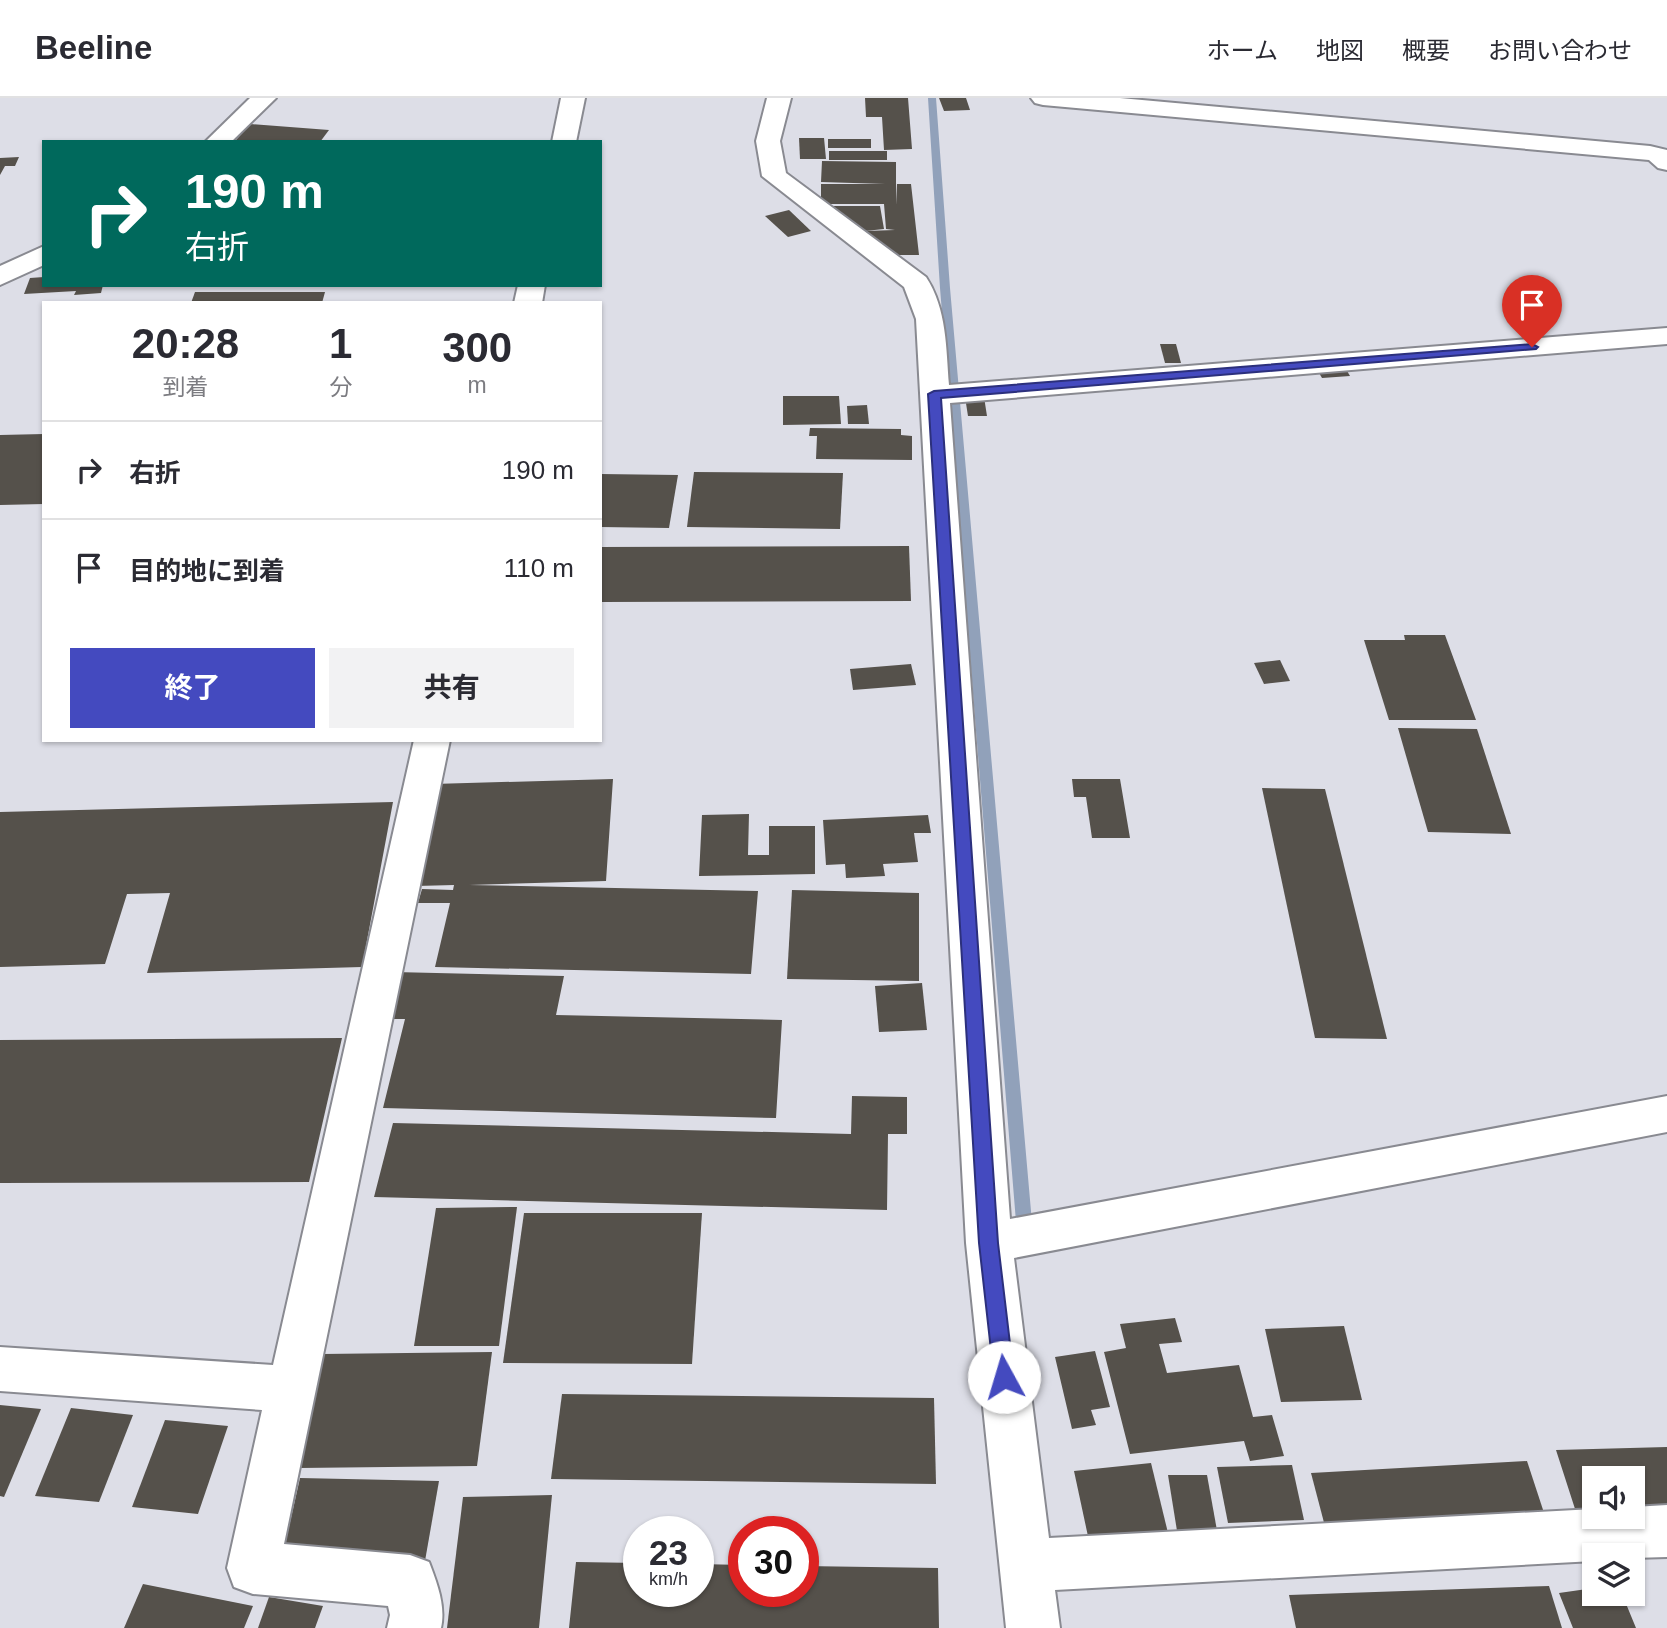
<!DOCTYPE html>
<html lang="ja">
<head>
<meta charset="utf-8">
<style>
  body { margin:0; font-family:Helvetica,"Noto Sans JP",sans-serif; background:#f2f2f3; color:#2b2b33; height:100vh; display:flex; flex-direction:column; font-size:26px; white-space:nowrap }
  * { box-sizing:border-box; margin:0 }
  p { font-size:23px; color:#7c7c81 }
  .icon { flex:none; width:38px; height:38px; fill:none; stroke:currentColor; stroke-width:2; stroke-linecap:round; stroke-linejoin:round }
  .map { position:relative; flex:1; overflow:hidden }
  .sheet { position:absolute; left:42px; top:203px; width:560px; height:441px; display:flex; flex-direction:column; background:#fff; border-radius:0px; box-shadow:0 2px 5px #0004 }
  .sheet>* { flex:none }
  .hud { position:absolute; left:42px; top:42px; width:560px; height:147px; border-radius:0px; box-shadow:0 2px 5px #0004; background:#00695c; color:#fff; overflow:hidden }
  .tools { position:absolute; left:1582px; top:1368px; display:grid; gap:14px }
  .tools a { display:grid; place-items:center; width:63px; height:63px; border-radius:0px; background:#fff; box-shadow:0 2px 5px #0004; font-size:35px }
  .speed { position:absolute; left:623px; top:1418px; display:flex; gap:14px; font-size:35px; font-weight:700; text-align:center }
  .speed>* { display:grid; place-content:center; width:91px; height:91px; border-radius:50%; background:#fff; box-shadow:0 2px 5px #0004; line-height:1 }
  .speed small { font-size:18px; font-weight:400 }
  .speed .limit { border:10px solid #d22; background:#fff; color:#111 }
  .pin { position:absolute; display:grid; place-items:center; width:60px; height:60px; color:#fff; margin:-72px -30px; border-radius:50% 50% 50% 0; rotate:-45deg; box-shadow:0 0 7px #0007 }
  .pin .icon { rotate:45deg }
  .me { position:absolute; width:77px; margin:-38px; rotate:354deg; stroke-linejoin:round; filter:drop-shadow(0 0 5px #0008) }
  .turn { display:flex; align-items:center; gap:24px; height:147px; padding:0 28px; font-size:32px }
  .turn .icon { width:91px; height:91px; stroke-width:2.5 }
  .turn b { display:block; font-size:49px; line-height:60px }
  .eta { display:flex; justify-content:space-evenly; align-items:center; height:119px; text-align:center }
  .eta b { font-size:42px; font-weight:700; line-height:49px }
  .button { display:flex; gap:14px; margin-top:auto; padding:14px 28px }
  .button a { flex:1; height:80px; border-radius:0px; background:#444abf; color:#fff; font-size:28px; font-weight:700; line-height:80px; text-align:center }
  .button a+a { background:#f2f2f3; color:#2b2b33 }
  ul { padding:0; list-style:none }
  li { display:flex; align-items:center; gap:21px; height:98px; padding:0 28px; border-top:2px solid #e1e1e2 }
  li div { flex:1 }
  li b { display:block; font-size:26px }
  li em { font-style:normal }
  header { display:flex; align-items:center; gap:42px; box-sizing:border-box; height:98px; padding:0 35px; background:#fff; border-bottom:2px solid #e1e1e2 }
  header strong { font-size:33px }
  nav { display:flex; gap:38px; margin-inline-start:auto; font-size:24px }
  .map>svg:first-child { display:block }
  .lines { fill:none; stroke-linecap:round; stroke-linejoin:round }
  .stream { fill:#91a1ba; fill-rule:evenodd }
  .building { fill:#55514b }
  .minor-casing { stroke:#898a91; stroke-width:4 }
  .minor { fill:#fff; fill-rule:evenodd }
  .route { fill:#444abf; stroke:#2c307c; stroke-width:2 }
</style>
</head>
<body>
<header>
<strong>Beeline</strong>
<nav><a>ホーム</a><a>地図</a><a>概要</a><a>お問い合わせ</a></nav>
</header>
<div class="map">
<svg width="1667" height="1530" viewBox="0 0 1667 1530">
  <rect width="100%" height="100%" fill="#dddee7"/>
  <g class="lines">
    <polygon class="stream" points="928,0 936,0 950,190 1033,1136 1031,1141 1025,1143 1019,1141 1017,1136 940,190"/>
  </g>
  <g class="building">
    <polygon points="865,0 908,0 912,51 884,52 882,19 866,19"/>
    <polygon points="939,0 966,0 970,12 944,13"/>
    <polygon points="250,26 329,32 320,44 236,42"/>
    <polygon points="799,40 824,40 826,61 800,61"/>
    <rect x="828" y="41" width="43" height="9"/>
    <rect x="829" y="53" width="58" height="9"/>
    <polygon points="19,59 15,68 5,68 0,77 0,60"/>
    <polygon points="822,63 896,64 896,85 897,107 897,86 911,86 919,157 888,157 822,108 880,108 884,131 865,133 895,132 886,131 884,106 821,106 821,86 885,86 821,84"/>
    <polygon points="789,112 811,133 788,139 765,118"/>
    <polygon points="44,179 44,187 103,187 101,195 74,197 76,193 24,196 30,180"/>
    <polygon points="195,194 325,194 322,205 191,205"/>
    <polygon points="1160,246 1176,246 1181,265 1165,265"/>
    <polygon points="1343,266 1350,278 1322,280 1315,268"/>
    <polygon points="783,298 839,298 841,326 783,327"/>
    <polygon points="965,299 984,299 987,318 968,318"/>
    <polygon points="867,307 869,326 848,326 847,308"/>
    <polygon points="810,330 901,331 901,337 912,338 912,362 816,361 817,338 809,338"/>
    <polygon points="44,336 44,406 0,407 0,337"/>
    <polygon points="694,374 843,375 840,431 687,429"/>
    <polygon points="600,376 678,377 669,430 600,429"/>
    <polygon points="909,448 911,503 600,504 600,449"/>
    <polygon points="1404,537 1445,537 1476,622 1389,622 1364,542 1405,542"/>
    <polygon points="1280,562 1290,583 1264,586 1254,565"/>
    <polygon points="911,566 916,587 853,592 850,571"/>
    <polygon points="1398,630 1477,631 1511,736 1428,734"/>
    <polygon points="613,681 606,783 469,787 758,793 751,876 435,869 450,805 418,805 422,791 453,792 454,787 416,788 433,686"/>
    <polygon points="1072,681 1120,681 1130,740 1092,740 1086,699 1074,699"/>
    <polygon points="1262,690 1325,691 1387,941 1315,940"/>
    <polygon points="393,704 362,869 147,875 170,795 127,796 105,866 0,869 0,714"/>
    <polygon points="749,716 748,757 769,757 769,728 815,728 815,776 699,778 702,717"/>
    <polygon points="928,717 931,735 914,735 918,764 883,766 885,778 846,780 845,766 826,767 823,722"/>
    <polygon points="792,792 919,795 919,883 787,881"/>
    <polygon points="394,874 564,878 556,917 782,922 776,1020 383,1010 405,921 381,921"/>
    <polygon points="922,885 927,932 879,934 875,888"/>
    <polygon points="342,940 309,1084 0,1085 0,942"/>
    <polygon points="852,998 907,999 907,1036 888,1036 887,1112 374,1099 393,1025 851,1036"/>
    <polygon points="517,1109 499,1248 414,1248 436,1110"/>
    <polygon points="524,1115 702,1115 692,1266 503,1265"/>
    <polygon points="1175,1220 1182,1244 1159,1246 1167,1275 1239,1267 1253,1319 1272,1317 1284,1358 1250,1363 1244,1343 1130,1356 1104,1254 1126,1250 1120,1226"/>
    <polygon points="1344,1228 1362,1302 1281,1304 1265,1231"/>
    <polygon points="1095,1253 1110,1309 1091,1312 1096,1327 1072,1331 1055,1259"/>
    <polygon points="492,1254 477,1368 299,1370 322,1256"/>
    <polygon points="562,1296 934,1300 936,1386 551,1381"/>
    <polygon points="0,1307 41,1311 4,1399 0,1398"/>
    <polygon points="71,1310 133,1317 99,1404 35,1398"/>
    <polygon points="165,1322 228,1328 198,1416 132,1409"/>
    <polygon points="1667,1349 1667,1410 1633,1411 1633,1381 1594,1381 1594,1413 1576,1414 1556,1352"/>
    <polygon points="1527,1363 1547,1424 1327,1436 1311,1375"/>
    <polygon points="1151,1365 1168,1435 1089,1443 1074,1373"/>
    <polygon points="1292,1367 1304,1422 1228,1425 1217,1369"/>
    <polygon points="1168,1377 1207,1377 1218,1438 1178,1439"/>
    <polygon points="300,1380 439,1383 425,1463 282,1460"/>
    <polygon points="552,1397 539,1530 447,1530 463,1399"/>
    <polygon points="576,1464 639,1465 639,1493 698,1493 698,1466 744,1467 744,1493 803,1493 803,1468 938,1470 939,1530 569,1530"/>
    <polygon points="143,1486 253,1508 244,1530 124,1530"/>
    <polygon points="1549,1488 1562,1530 1296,1530 1289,1497"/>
    <polygon points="1594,1490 1594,1496 1622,1496 1636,1530 1573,1530 1559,1495"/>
    <polygon points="269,1499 323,1508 315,1530 258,1530"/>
  </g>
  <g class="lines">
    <g class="minor-casing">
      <g id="minor">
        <polygon points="250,0 276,0 231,44 205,44"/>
        <polygon points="561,0 585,0 576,44 552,44"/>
        <path d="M767,0H791L780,43L786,75L926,179C947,211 946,250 949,287L1667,230V246L950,305L1010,1121L1667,998V1034L1014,1160L1049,1440L1594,1411V1419H1633V1409L1667,1407V1459L1633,1460V1458H1594V1463L1055,1492L1060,1530H1006L966,1145L916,221L904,189L762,78L756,43Z"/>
        <polygon points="1031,0 1120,0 1650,48 1667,52 1667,72 1658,70 1649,62 1043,7 1035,5"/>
        <polygon points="44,148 44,167 0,187 0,168"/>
        <polygon points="518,187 545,187 542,205 514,205"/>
        <path d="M414,642H450L284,1446L410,1457L429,1464C437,1485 446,1508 441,1530H387L390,1517L388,1508L253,1496L234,1489L227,1470L262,1312L0,1293V1249L273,1267Z"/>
      </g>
    </g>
    <use href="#minor" class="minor"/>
  </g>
  <polygon class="route" points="1532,246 1538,249 1536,251 941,300 998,1145 1014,1279 1011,1286 1004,1289 997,1286 994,1279 979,1145 928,296 934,293"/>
</svg>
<div class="tools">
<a><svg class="icon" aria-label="sound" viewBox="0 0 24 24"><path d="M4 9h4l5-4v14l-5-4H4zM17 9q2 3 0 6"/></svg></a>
<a><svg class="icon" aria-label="layers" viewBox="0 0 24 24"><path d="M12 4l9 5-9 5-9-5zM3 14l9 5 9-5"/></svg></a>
</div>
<div class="speed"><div>23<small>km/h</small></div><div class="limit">30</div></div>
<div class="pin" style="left:1532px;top:249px;background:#d93025"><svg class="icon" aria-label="arrive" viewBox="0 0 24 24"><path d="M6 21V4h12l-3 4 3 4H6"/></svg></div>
<svg class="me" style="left:1004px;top:1279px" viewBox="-20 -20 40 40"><circle r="19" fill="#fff"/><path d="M0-13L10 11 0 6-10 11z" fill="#444abf"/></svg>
<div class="hud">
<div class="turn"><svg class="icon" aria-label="right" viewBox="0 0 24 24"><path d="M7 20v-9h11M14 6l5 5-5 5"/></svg><div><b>190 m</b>右折</div></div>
</div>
<section class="sheet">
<div class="eta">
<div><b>20:28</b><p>到着</p></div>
<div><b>1</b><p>分</p></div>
<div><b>300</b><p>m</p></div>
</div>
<ul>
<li><svg class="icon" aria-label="right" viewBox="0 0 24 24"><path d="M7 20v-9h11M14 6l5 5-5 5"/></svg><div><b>右折</b></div><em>190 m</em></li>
<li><svg class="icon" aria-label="arrive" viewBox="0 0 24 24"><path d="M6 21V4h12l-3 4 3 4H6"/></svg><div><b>目的地に到着</b></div><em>110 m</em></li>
</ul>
<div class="button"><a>終了</a><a>共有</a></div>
</section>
</div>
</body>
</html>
